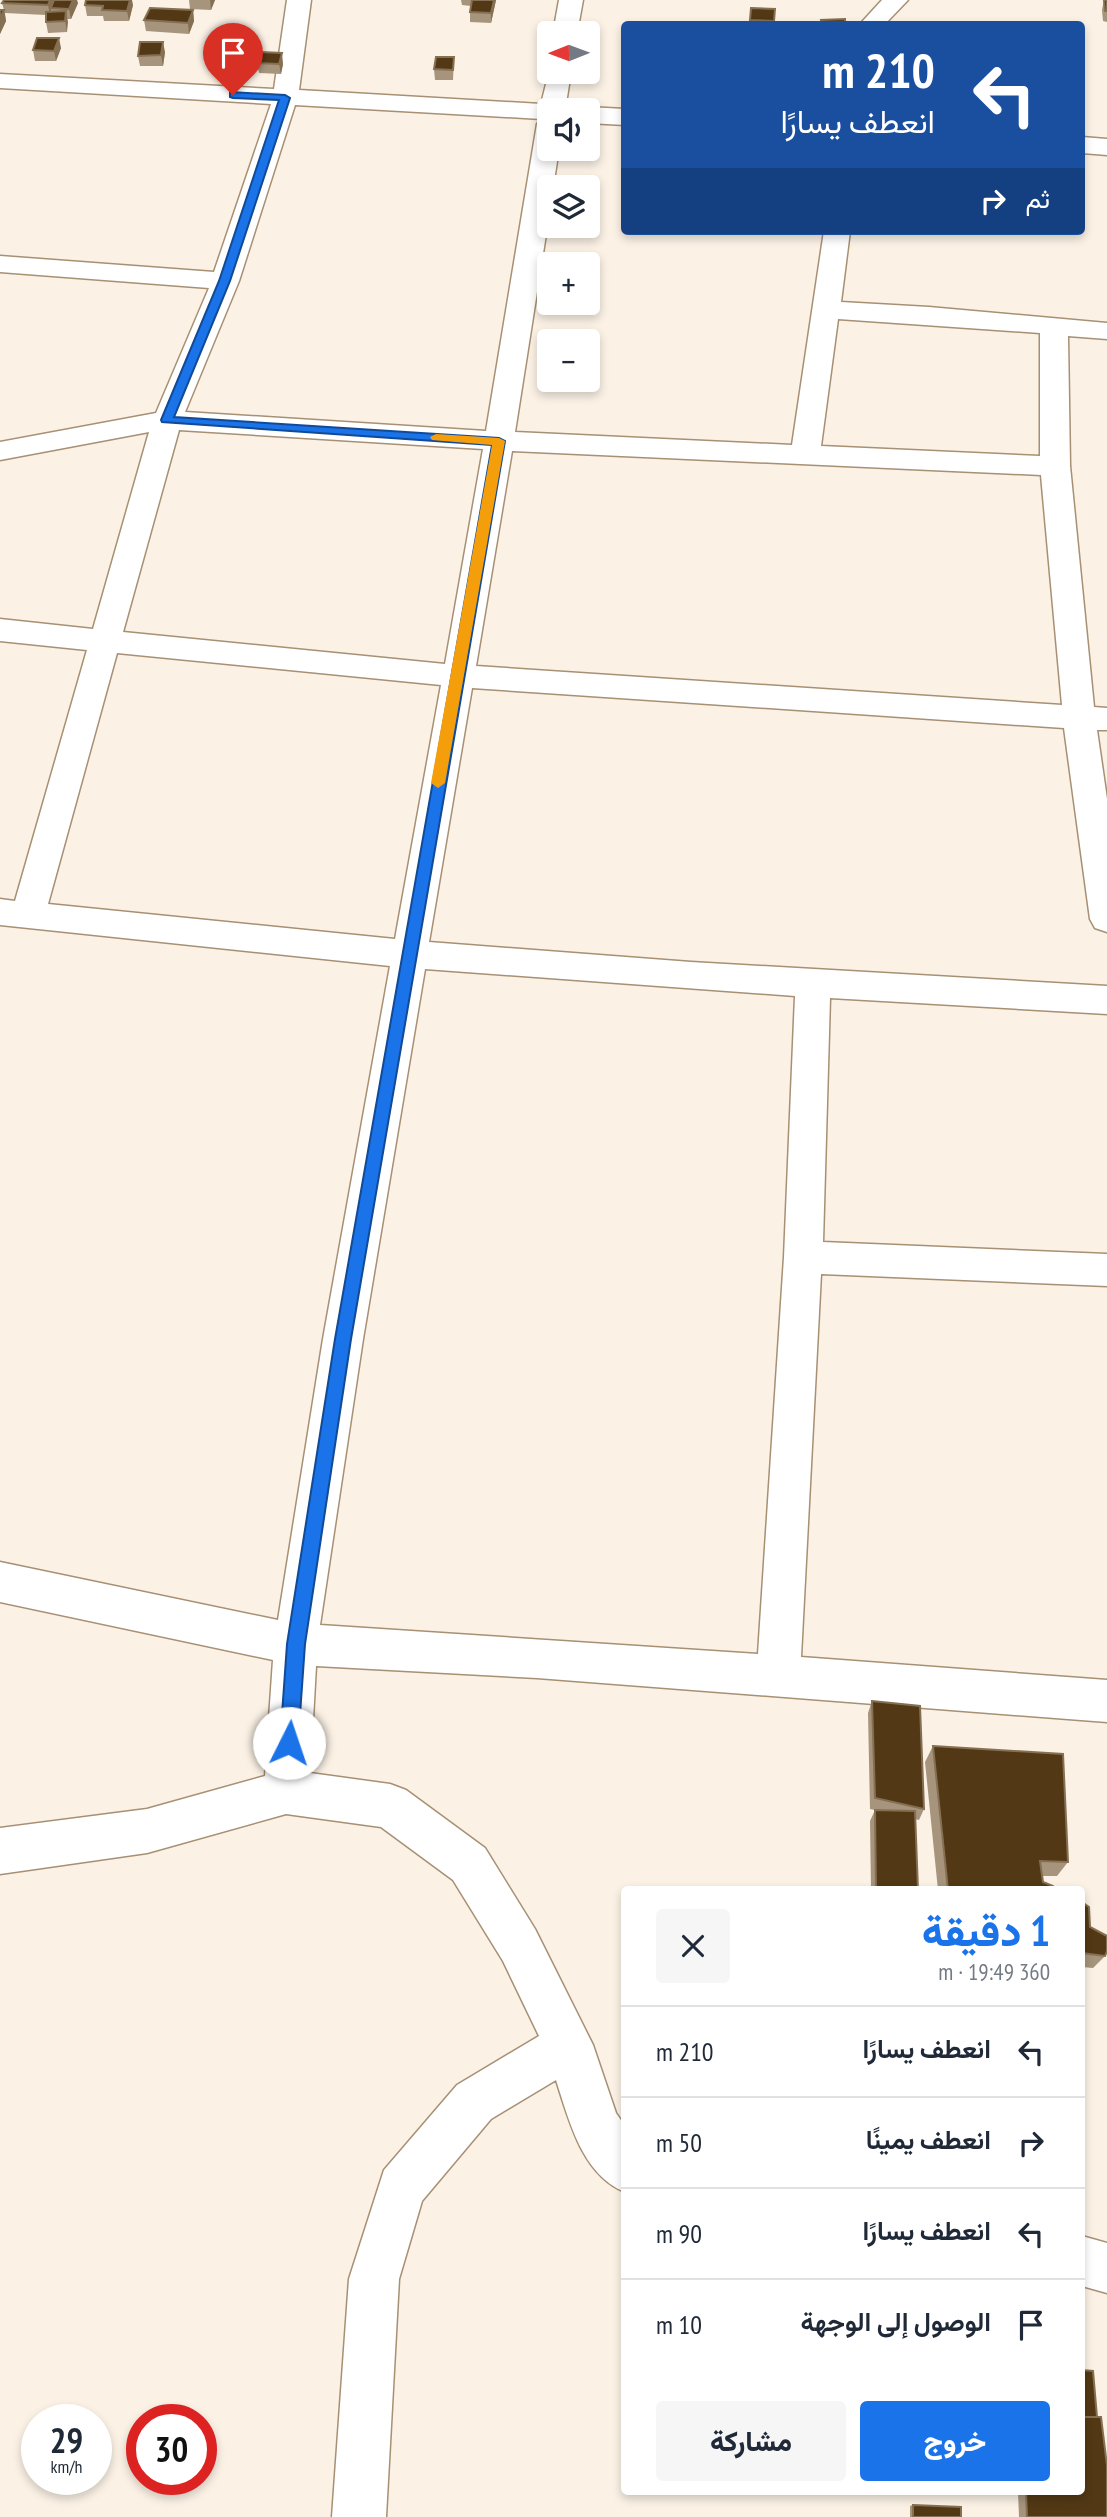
<!DOCTYPE html>
<html lang="ar">
<head>
<meta charset="utf-8">
<style>
  body { margin:0; font-family:"PT Sans Narrow",Vazirmatn,sans-serif; background:#f6f6f7; color:#1f2937; direction:rtl; height:100vh; display:flex; flex-direction:column; font-size:26px; white-space:nowrap }
  * { box-sizing:border-box; margin:0 }
  p { font-size:23px; color:#747a83 }
  .icon { flex:none; width:38px; height:38px; fill:none; stroke:currentColor; stroke-width:2; stroke-linecap:round; stroke-linejoin:round }
  .map { position:relative; flex:1; overflow:hidden; direction:ltr }
  .details { position:absolute; left:621px; top:1886px; width:464px; height:609px; display:flex; flex-direction:column; background:#fff; border-radius:7px; box-shadow:0 4px 10px #0003; direction:rtl }
  .details>* { flex:none }
  .guide { position:absolute; left:621px; top:21px; width:464px; height:214px; border-radius:7px; box-shadow:0 4px 10px #0003; direction:rtl; background:#1a4fa0; color:#fff; overflow:hidden }
  .needle { width:46px; rotate:269deg }
  .tools { position:absolute; left:537px; top:21px; display:grid; gap:14px }
  .tools a { display:grid; place-items:center; width:63px; height:63px; border-radius:7px; background:#fff; box-shadow:0 4px 10px #0003; font-size:35px }
  .speed { position:absolute; left:21px; top:2404px; display:flex; gap:14px; font-size:35px; font-weight:700; text-align:center }
  .speed>* { display:grid; place-content:center; width:91px; height:91px; border-radius:50%; background:#fff; box-shadow:0 4px 10px #0003; line-height:1 }
  .speed small { font-size:18px; font-weight:400 }
  .speed .limit { border:10px solid #d22; background:#fff; color:#111 }
  .pin { position:absolute; display:grid; place-items:center; width:60px; height:60px; color:#fff; margin:-72px -30px; border-radius:50% 50% 50% 0; rotate:-45deg; box-shadow:0 0 7px #0007 }
  .pin .icon { rotate:45deg }
  .me { position:absolute; width:77px; margin:-38px; rotate:4deg; stroke-linejoin:round; filter:drop-shadow(0 0 5px #0008) }
  .turn { display:flex; align-items:center; gap:24px; height:147px; padding:0 35px; font-size:32px }
  .turn .icon { width:91px; height:91px; stroke-width:2.5 }
  .turn b { display:block; font-size:49px; line-height:60px }
  .then { display:flex; align-items:center; height:66px; padding:0 35px; background:#0003; gap:14px; font-size:26px }
  .round { display:grid; place-items:center; flex:none; width:74px; height:74px; border-radius:7px; background:#f6f6f7 }
  .headline { display:flex; align-items:center; justify-content:space-between; height:119px; padding:0 35px }
  h1 { font-size:42px; font-weight:800; line-height:52px; color:#1a73e8 }
  .cta { display:flex; gap:14px; margin-top:auto; padding:14px 35px }
  .cta a { flex:1; height:80px; border-radius:7px; background:#1a73e8; color:#fff; font-size:28px; font-weight:800; line-height:80px; text-align:center }
  .cta a+a { background:#f6f6f7; color:#1f2937 }
  ul { padding:0; list-style:none }
  li { display:flex; align-items:center; gap:21px; height:91px; padding:0 35px; border-top:2px solid #e0e1e3 }
  li div { flex:1 }
  li b { display:block; font-size:26px }
  li em { font-style:normal }
  .map>svg:first-child { display:block }
  .lines { fill:none; stroke-linecap:round; stroke-linejoin:round }
  .minor-casing { stroke:#a79074; stroke-width:3 }
  .minor { fill:#fff; fill-rule:evenodd }
  .wall { fill:#a6947c }
  .shaded-wall { fill:#857053 }
  .building { fill:#523814; stroke:#857053; stroke-width:2 }
  .route { fill:#1a73e8; stroke:#114b97; stroke-width:2 }
  .slow { fill:#f59e0b }
</style>
</head>
<body>
<div class="map">
<svg width="1107" height="2517" viewBox="0 0 1107 2517">
  <rect width="100%" height="100%" fill="#fbf1e5"/>
  <g class="lines">
    <g class="minor-casing">
      <g id="minor">
        <path d="M287,0H311L299,90L541,104L550,68V72H571L565,110H550V149H559L553,187H550V209L515,432L792,445L824,231H850L841,302L929,307L1107,323V339L1068,336L1070,466L1094,707L1107,708V730H1097L1107,799V932L1095,928L1090,919L1064,728L472,688L429,942L691,962L1107,986V1014L830,998L823,1242L1107,1254V1286L821,1274L801,1657L1107,1680V1722L537,1678L316,1666L310,1773L390,1784L406,1790L485,1848L535,1929L593,2045L616,2113L625,2126V2192C582,2175 569,2120 556,2080L491,2119L422,2201L399,2279L386,2517H332L349,2279L384,2170L457,2085L539,2036L503,1961L453,1880L381,1827L286,1814L147,1853L0,1874V1828L147,1809L265,1776L273,1660L0,1602V1562L278,1620L323,1339L390,966L0,925V899L15,901L87,650L0,641V619L93,629L149,432L0,460V442L156,413L209,288L0,272V256L214,272L271,104L0,88V74L274,89ZM295,105L541,119L537,124L486,431L185,412L239,281ZM838,319L1040,333V456L821,446ZM179,430L483,449L445,664L123,632ZM512,451L1041,475L1062,705L476,666ZM117,653L441,685L395,939L48,904ZM425,969L795,996L784,1257L758,1654L320,1625L363,1339Z"/>
        <polygon points="559,0 583,0 577,33 553,33"/>
        <polygon points="882,0 908,0 885,24 860,24"/>
        <polygon points="588,107 625,109 625,125 588,123 588,110 579,110"/>
        <polygon points="1082,137 1107,139 1107,155 1082,153"/>
        <polygon points="1082,2236 1107,2243 1107,2293 1082,2286"/>
      </g>
    </g>
    <use href="#minor" class="minor"/>
  </g>
  <g class="wall">
    <polygon points="189,0 215,0 211,10 190,9"/>
    <polygon points="461,0 496,0 491,23 470,22 470,12 471,6 462,5"/>
    <polygon points="1104,0 1107,0 1107,22 1103,21 1102,10"/>
    <polygon points="2,3 78,3 71,19 67,19 67,32 48,33 46,22 46,15 5,13 6,21 0,34 0,10 4,10"/>
    <polygon points="85,5 133,5 129,21 104,21 103,16 87,16"/>
    <polygon points="751,8 775,9 774,24 750,24"/>
    <polygon points="193,10 194,21 189,34 146,31 144,20"/>
    <polygon points="61,48 56,61 35,61 33,50"/>
    <polygon points="165,52 163,66 140,66 138,56"/>
    <polygon points="454,57 453,80 435,80 434,69"/>
    <polygon points="257,63 283,64 281,74 259,73"/>
    <polygon points="872,1701 924,1809 919,1820 915,1819 918,1890 871,1890 870,1821 875,1810 870,1809 868,1713"/>
    <polygon points="933,1746 1068,1862 1057,1876 1042,1876 1043,1882 1055,1890 938,1890 925,1762"/>
    <polygon points="1082,1902 1090,1927 1105,1956 1093,1968 1082,1967"/>
    <polygon points="1097,2417 1107,2517 1019,2517 1018,2492 1082,2492"/>
    <polygon points="913,2505 961,2517 910,2517 910,2506"/>
  </g>
  <g class="shaded-wall">
    <polygon points="50,0 54,0 51,8 51,12 50,15 48,5"/>
    <polygon points="73,0 77,0 78,3 71,19 69,9"/>
    <polygon points="130,0 132,0 133,5 129,21 127,11"/>
    <polygon points="210,0 215,0 211,10"/>
    <polygon points="494,0 496,0 491,23 491,13"/>
    <polygon points="4,10 6,21 0,34 0,19"/>
    <polygon points="193,10 194,21 189,34 188,23"/>
    <polygon points="66,11 68,22 67,32 65,21"/>
    <polygon points="59,38 61,48 56,61 54,51"/>
    <polygon points="163,42 165,52 163,66 161,55"/>
    <polygon points="282,53 283,64 281,74 279,64"/>
  </g>
  <g class="building">
    <polygon points="4,0 50,0 48,5 2,3"/>
    <polygon points="54,0 73,0 69,9 51,8"/>
    <polygon points="86,0 130,0 127,11 102,10 103,6 85,5"/>
    <polygon points="472,0 494,0 491,13 470,12"/>
    <polygon points="1104,0 1107,0 1107,11 1105,11"/>
    <polygon points="150,8 193,10 188,23 144,20"/>
    <polygon points="751,8 775,9 774,21 750,20"/>
    <polygon points="0,10 4,10 0,19"/>
    <polygon points="66,11 65,21 46,22 46,12"/>
    <polygon points="845,19 845,24 822,24 821,20"/>
    <polygon points="37,38 59,38 54,51 33,50"/>
    <polygon points="140,42 163,42 161,55 138,56"/>
    <polygon points="260,52 282,53 279,64 257,63"/>
    <polygon points="436,57 454,57 453,70 434,69"/>
    <polygon points="872,1701 920,1706 924,1809 875,1798"/>
    <polygon points="933,1746 1063,1754 1068,1862 1040,1861 1043,1882 1053,1886 1055,1890 948,1890"/>
    <polygon points="875,1810 915,1811 918,1890 876,1890"/>
    <polygon points="1082,1902 1089,1907 1090,1927 1107,1936 1107,1951 1105,1956 1082,1953"/>
    <polygon points="1082,2370 1093,2371 1097,2417 1082,2417"/>
    <polygon points="1082,2417 1101,2417 1107,2466 1107,2517 1027,2517 1026,2492 1082,2492"/>
    <polygon points="913,2505 961,2507 961,2517 913,2517"/>
  </g>
  <polygon class="route" points="230,92 285,95 290,98 230,281 174,417 499,438 505,441 351,1339 305,1644 298,1743 296,1749 289,1752 283,1749 280,1743 287,1644 335,1339 492,445 162,422 161,420 219,281 279,100 233,98 230,97"/>
  <polygon class="slow" points="436,434 499,438 505,441 445,783 438,788 431,783 492,445 432,440 430,437"/>
</svg>
<div class="tools">
<a><svg class="needle" viewBox="-14 -14 28 28"><path d="M0-13l5 13h-10z" fill="#e53935"/><path d="M0 13l5-13h-10z" fill="#747a83"/></svg></a>
<a><svg class="icon" aria-label="sound" viewBox="0 0 24 24"><path d="M4 9h4l5-4v14l-5-4H4zM17 9q2 3 0 6"/></svg></a>
<a><svg class="icon" aria-label="layers" viewBox="0 0 24 24"><path d="M12 4l9 5-9 5-9-5zM3 14l9 5 9-5"/></svg></a>
<a>+</a>
<a>−</a>
</div>
<div class="speed"><div>29<small>km/h</small></div><div class="limit">30</div></div>
<div class="pin" style="left:233px;top:95px;background:#d93025"><svg class="icon" aria-label="arrive" viewBox="0 0 24 24"><path d="M6 21V4h12l-3 4 3 4H6"/></svg></div>
<svg class="me" style="left:289px;top:1743px" viewBox="-20 -20 40 40"><circle r="19" fill="#fff"/><path d="M0-13L10 11 0 6-10 11z" fill="#1a73e8"/></svg>
<div class="guide">
<div class="turn"><svg class="icon" aria-label="left" viewBox="0 0 24 24"><path d="M17 20v-9H6M10 6l-5 5 5 5"/></svg><div><b>210 m</b>انعطف يسارًا</div></div>
<div class="then">ثم<svg class="icon" aria-label="right" viewBox="0 0 24 24"><path d="M7 20v-9h11M14 6l5 5-5 5"/></svg></div>
</div>
<section class="details">
<div class="headline"><div><h1>1 دقيقة</h1><p>360 m · 19:49</p></div><a class="round"><svg class="icon" aria-label="close" viewBox="0 0 24 24"><path d="M6 6l12 12M18 6L6 18"/></svg></a></div>
<ul>
<li><svg class="icon" aria-label="left" viewBox="0 0 24 24"><path d="M17 20v-9H6M10 6l-5 5 5 5"/></svg><div><b>انعطف يسارًا</b></div><em>210 m</em></li>
<li><svg class="icon" aria-label="right" viewBox="0 0 24 24"><path d="M7 20v-9h11M14 6l5 5-5 5"/></svg><div><b>انعطف يمينًا</b></div><em>50 m</em></li>
<li><svg class="icon" aria-label="left" viewBox="0 0 24 24"><path d="M17 20v-9H6M10 6l-5 5 5 5"/></svg><div><b>انعطف يسارًا</b></div><em>90 m</em></li>
<li><svg class="icon" aria-label="arrive" viewBox="0 0 24 24"><path d="M6 21V4h12l-3 4 3 4H6"/></svg><div><b>الوصول إلى الوجهة</b></div><em>10 m</em></li>
</ul>
<div class="cta"><a>خروج</a><a>مشاركة</a></div>
</section>
</div>
</body>
</html>
